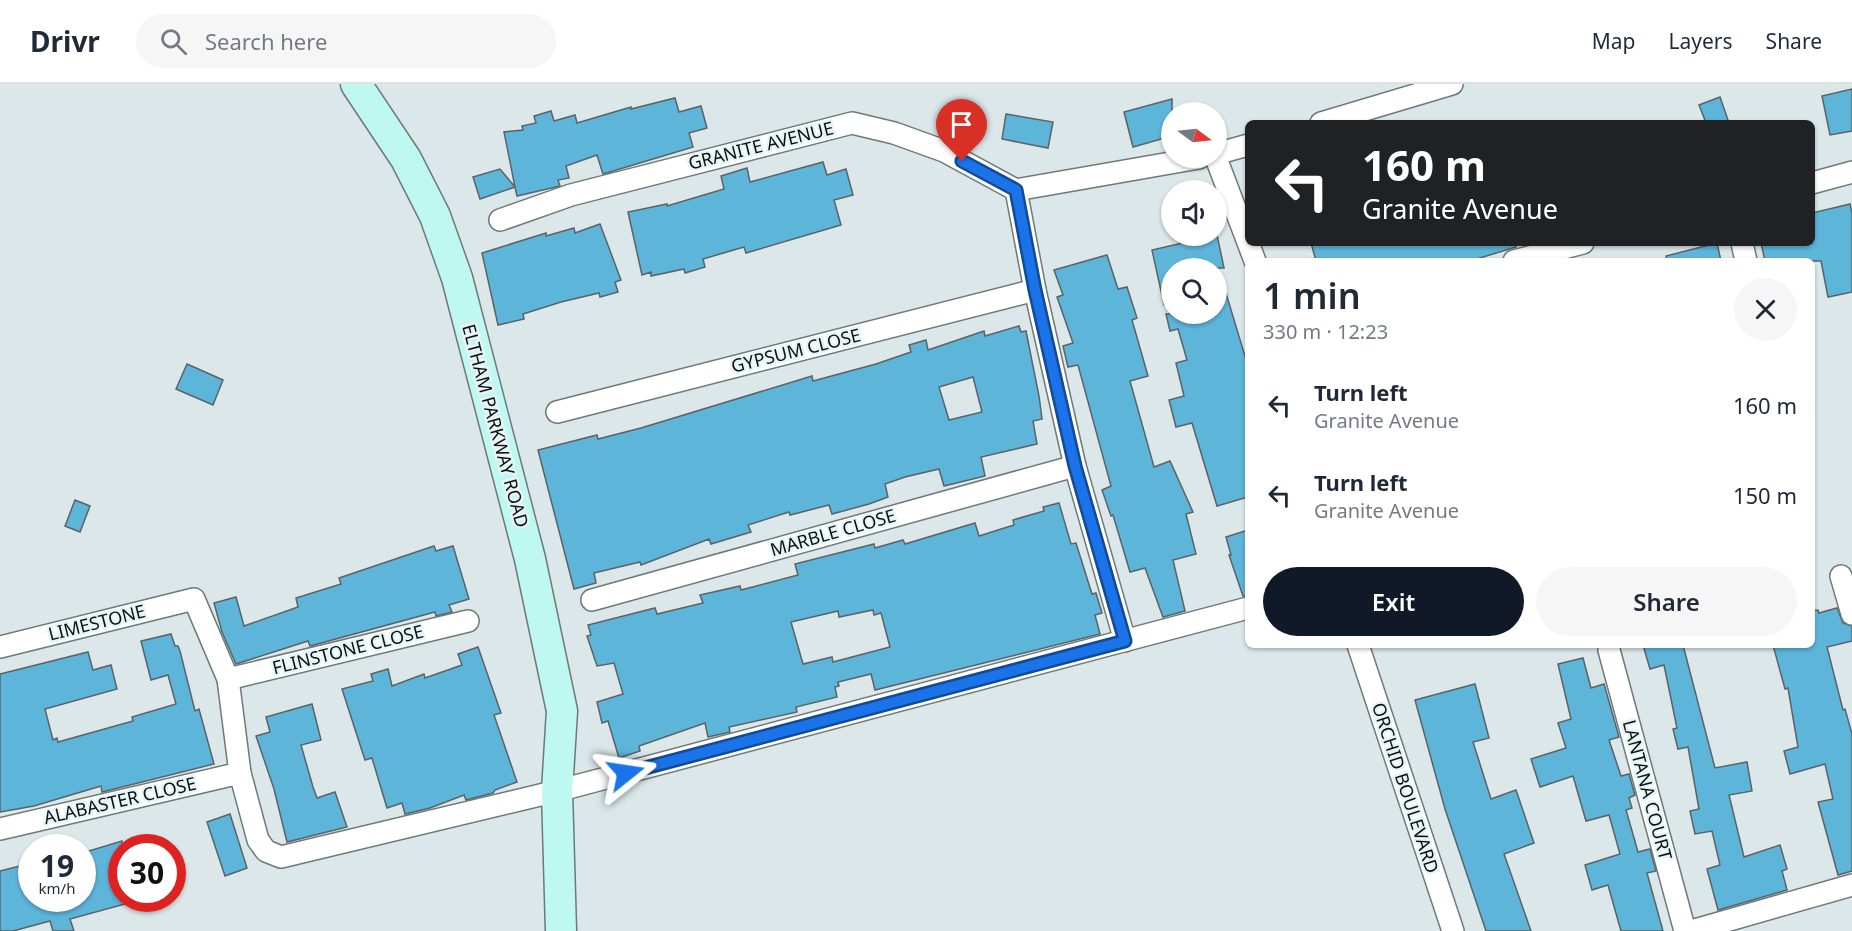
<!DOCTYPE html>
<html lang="en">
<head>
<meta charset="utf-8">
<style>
  body { margin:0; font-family:"Noto Sans",sans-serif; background:#f6f6f7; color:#1f2937; height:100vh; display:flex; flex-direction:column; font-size:22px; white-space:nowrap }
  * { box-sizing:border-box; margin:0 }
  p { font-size:20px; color:#747a83 }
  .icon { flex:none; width:33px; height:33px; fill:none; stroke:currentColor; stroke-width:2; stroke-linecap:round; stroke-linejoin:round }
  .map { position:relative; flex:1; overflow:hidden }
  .drawer { position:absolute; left:1245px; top:174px; width:570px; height:390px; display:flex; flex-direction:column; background:#fff; border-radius:9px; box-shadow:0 2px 4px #0004 }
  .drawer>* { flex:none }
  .top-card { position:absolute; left:1245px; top:36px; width:570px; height:126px; border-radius:9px; box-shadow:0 2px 4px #0004; background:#202124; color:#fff; overflow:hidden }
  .needle { width:39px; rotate:105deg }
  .tools { position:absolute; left:1161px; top:18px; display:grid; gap:12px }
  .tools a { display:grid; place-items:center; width:66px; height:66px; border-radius:50%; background:#fff; box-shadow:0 2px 4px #0004; font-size:30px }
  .speed { position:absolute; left:18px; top:750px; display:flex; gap:12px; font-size:30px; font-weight:700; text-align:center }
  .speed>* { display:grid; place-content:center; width:78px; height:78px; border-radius:50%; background:#fff; box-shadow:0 2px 4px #0004; line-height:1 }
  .speed small { font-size:15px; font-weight:400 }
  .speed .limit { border:9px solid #d22; background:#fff; color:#111 }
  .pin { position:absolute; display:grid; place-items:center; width:51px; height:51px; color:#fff; margin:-62px -26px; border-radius:50% 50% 50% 0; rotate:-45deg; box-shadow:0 0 6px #0007 }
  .pin .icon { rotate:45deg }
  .me { position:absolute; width:66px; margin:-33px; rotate:75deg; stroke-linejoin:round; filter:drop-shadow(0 0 4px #0008) }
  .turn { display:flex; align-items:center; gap:21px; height:126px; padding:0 18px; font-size:27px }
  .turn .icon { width:78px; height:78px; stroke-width:2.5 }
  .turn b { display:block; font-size:42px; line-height:51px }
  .round { display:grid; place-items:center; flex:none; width:63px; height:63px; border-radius:32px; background:#f6f6f7 }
  .head { display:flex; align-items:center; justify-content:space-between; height:102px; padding:0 18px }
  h1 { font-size:36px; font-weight:600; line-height:45px }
  .action { display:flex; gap:12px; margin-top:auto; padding:12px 18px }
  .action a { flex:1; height:69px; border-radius:36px; background:#111827; color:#fff; font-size:24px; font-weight:600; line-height:69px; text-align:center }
  .action a+a { background:#f6f6f7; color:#1f2937 }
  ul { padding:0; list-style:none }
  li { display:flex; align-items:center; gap:18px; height:90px; padding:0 18px }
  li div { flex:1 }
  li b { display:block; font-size:22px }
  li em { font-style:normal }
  header { display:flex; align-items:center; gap:36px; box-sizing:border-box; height:84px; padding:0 30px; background:#fff; border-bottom:2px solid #e0e1e3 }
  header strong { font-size:28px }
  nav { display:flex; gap:33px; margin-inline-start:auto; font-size:21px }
  .search { width:420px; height:54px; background:#f6f6f7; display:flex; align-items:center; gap:15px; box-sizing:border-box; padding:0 21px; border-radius:33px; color:#747a83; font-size:22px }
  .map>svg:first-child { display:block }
  .building { fill:#5eb5da; stroke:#5a6367; stroke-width:1.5; fill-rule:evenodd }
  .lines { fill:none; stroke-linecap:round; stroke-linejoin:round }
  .street-casing { stroke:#6e797a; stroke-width:24 }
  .secondary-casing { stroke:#6e797a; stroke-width:33 }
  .street { stroke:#fff; stroke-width:21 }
  .secondary { stroke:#bff7f1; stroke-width:30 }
  .route-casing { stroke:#114b97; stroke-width:15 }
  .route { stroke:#1a73e8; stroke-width:10 }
  .labels { text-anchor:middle; stroke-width:5; stroke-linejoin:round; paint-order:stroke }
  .street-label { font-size:18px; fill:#0c1010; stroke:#e8f5f6 }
</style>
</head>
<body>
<header>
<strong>Drivr</strong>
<div class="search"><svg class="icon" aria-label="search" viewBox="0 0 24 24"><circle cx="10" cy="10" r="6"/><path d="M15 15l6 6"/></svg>Search here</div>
<nav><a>Map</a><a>Layers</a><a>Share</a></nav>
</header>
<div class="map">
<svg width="1852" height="847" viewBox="0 0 1852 847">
  <rect width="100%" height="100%" fill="#dbe7e9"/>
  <g class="building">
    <polygon points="1852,5 1852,47 1830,51 1822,12"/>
    <polygon points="1720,13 1729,39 1706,39 1699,21"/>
    <polygon points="675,14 679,28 701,22 707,44 689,49 693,63 603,90 597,71 566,82 569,94 558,96 560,102 517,112 515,103 480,115 473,93 500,85 515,103 504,48 523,46 522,42 536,39 534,32 551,27 554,37 575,31 577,39 631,23 631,25"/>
    <polygon points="1172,15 1172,52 1133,63 1124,28"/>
    <polygon points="1006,30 1053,38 1048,64 1002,55"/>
    <polygon points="823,78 827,91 846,85 853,111 834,116 841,141 746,169 744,163 703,175 705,183 685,189 684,185 651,192 651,188 642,191 628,128 667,120 667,122 724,105 721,92 747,84 750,98"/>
    <polygon points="1850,120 1852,129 1852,208 1828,213 1821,177 1765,177 1761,159 1812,159 1812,129"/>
    <polygon points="600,140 621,196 615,198 618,208 600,213 599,209 561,218 523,230 524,235 498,241 482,169 546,149 546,152 574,144 575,149"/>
    <polygon points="1217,151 1224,184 1172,184 1172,220 1164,221 1152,166"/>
    <polygon points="1311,159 1515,159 1516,163 1470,177 1316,177"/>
    <polygon points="1717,159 1721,177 1667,177 1666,172"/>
    <polygon points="1107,171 1118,205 1127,203 1137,234 1132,236 1148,292 1130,297 1154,383 1170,377 1193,428 1186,430 1196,470 1173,476 1185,527 1163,533 1145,484 1130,488 1113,431 1111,432 1102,406 1111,402 1078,281 1068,283 1063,262 1073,259 1057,213 1063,211 1054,186"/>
    <polygon points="1216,196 1222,196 1248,282 1248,413 1217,422 1192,339 1176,343 1169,316 1184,312 1176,279 1187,276 1178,245 1170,247 1166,230 1216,230"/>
    <path d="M1019,242L1021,248L1026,247L1039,312L1042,335L1033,337L1037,360L981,373L985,392L944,402L939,385L905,393L885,400L888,413L869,420L832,430L829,421L790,431L789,428L748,441L751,448L711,460L709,455L641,481L640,478L594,489L596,499L574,505L538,366L597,351L598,355L641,344L812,292L813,297L876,280L911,268L909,261L926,256L928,266L984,247L985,252ZM973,293L982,328L949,336L939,303Z"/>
    <polygon points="187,280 223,296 213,321 176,305"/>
    <polygon points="75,416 90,422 80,448 65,442"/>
    <path d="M1059,419L1071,460L1076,459L1092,510L1096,509L1102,529L1095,531L1100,550L875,606L871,590L838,598L839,602L835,603L837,613L796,623L797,628L729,643L730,648L708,653L705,639L639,662L640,667L619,674L608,637L602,639L597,618L623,610L614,579L597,582L587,552L591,551L588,541L655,524L657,530L703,519L700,511L740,502L741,506L798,491L795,480L874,460L875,464L903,456L905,460L975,439L979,452L1014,441L1013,436L1044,427L1043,423ZM873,526L874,531L881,529L890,563L833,578L832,573L803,580L791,538L838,527L839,533Z"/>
    <polygon points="1248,446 1248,512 1243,512 1229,471 1231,471 1226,453"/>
    <polygon points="434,462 436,467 453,462 469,515 449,521 452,528 436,532 435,528 310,562 308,557 236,580 222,548 214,519 236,513 244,542 298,523 296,514 341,500 339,494"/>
    <polygon points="1837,524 1843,539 1852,542 1852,557 1827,563 1843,626 1845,625 1852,650 1852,787 1838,791 1818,718 1833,715 1825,680 1790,690 1784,667 1798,663 1788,604 1785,605 1773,561 1812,561 1812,527 1818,526 1819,529"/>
    <polygon points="171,550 175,562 178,562 180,567 195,627 199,625 214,680 102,708 101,702 34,722 0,728 0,590 88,568 93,586 111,581 117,605 45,625 53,656 57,654 58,658 133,637 132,633 176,620 168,591 151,596 141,557"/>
    <polygon points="1643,561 1683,561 1715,684 1747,678 1752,707 1729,711 1744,773 1780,761 1787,785 1782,787 1787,806 1718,826 1707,785 1720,781 1712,747 1695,750 1690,727 1699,725 1688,663 1678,665 1673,645 1677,644 1664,581 1650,585"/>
    <polygon points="478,563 501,629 494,631 517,698 495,706 493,709 466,716 464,711 430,724 405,730 402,719 387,724 372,674 365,676 342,605 373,597 371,590 388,585 392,602 424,590 425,594 462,581 458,570"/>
    <polygon points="1583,574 1591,604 1604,600 1619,653 1609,656 1621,692 1629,690 1635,711 1629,714 1632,724 1626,726 1638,768 1650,765 1656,787 1647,789 1663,847 1621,847 1608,801 1592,806 1585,781 1620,770 1609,731 1586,737 1573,692 1540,703 1531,675 1566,664 1558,639 1571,635 1558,580"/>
    <polygon points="1475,600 1489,654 1473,658 1491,715 1516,706 1534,759 1504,770 1531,847 1486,847 1445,725 1415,616"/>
    <polygon points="312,620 321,656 301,661 313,703 317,714 335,708 347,743 287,758 274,705 256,652 270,648 266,633"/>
    <polygon points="230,730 247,784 225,792 207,738"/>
    <polygon points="122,757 122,814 124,814 125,820 70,835 74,847 53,847 50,837 13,847 0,847 0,787 24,781 32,814 82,814 82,769"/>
  </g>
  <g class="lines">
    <g class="street-casing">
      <g id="street">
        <polyline points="1321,39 1452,0"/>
        <polyline points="1216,70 1248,61"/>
        <polyline points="1216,74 1255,177"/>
        <polyline points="1812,99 1852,88"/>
        <polyline points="1016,106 1035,206 1075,382 1125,557"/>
        <polyline points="500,136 571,111 852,39 894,49 944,67 1016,106 1199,74"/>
        <polyline points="1742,159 1746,177"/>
        <polyline points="1514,177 1583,159"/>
        <polyline points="557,328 1035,206"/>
        <polyline points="1841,492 1852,530"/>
        <polyline points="592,516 1075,382"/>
        <polyline points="1358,561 1453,847"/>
        <polyline points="0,563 194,515 228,595 240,689 258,756 266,767 281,773 557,707 1248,524"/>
        <polyline points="1609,566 1685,847"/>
        <polyline points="228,595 468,537"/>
        <polyline points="0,745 240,689"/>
        <polyline points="1691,847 1852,801"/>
      </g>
    </g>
    <g class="secondary-casing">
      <polyline id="secondary" points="356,0 406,75 435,132 457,194 530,475 562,627 557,707 561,847"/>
    </g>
    <use href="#street" class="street"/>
    <use href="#secondary" class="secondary"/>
  </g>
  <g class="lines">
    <g class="route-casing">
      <polyline id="route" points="626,689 1125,557 1075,382 1035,206 1016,106 962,77"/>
    </g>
    <use href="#route" class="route"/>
  </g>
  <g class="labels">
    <g class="street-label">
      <text transform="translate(761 62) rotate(-14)" y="6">GRANITE AVENUE</text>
      <text transform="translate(796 267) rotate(-14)" y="6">GYPSUM CLOSE</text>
      <text transform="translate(495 342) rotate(75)" y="6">ELTHAM PARKWAY ROAD</text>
      <text transform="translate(833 449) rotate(-16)" y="6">MARBLE CLOSE</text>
      <text transform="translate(97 539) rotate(-14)" y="6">LIMESTONE</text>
      <text transform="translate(348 566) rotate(-14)" y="6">FLINSTONE CLOSE</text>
      <text transform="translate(1405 704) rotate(72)" y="6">ORCHID BOULEVARD</text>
      <text transform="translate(1647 706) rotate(75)" y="6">LANTANA COURT</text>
      <text transform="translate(120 717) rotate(-13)" y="6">ALABASTER CLOSE</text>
    </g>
  </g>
</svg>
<div class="tools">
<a><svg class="needle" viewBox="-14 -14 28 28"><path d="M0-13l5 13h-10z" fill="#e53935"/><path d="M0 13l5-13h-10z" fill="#747a83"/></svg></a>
<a><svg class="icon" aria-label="sound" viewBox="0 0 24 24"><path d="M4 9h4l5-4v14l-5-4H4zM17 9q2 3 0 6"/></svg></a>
<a><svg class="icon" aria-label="search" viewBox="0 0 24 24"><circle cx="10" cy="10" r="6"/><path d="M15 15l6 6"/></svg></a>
</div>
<div class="speed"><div>19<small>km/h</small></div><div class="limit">30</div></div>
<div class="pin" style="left:962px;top:77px;background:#d93025"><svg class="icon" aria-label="arrive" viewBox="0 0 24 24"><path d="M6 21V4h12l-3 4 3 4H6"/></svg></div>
<svg class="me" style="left:626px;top:689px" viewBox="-20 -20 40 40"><path d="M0-17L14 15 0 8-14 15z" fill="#1a73e8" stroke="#fff" stroke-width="4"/></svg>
<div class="top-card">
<div class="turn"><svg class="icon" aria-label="left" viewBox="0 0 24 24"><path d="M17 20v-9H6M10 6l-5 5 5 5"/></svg><div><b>160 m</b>Granite Avenue</div></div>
</div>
<section class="drawer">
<div class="head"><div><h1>1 min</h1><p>330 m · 12:23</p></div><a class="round"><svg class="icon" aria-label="close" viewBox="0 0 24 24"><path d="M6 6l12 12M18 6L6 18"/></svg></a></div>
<ul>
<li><svg class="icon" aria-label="left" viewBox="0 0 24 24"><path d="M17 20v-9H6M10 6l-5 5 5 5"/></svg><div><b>Turn left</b><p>Granite Avenue</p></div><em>160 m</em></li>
<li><svg class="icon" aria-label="left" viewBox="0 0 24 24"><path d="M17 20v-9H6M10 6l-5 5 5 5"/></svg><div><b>Turn left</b><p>Granite Avenue</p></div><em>150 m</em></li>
</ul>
<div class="action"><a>Exit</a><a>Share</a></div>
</section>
</div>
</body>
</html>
